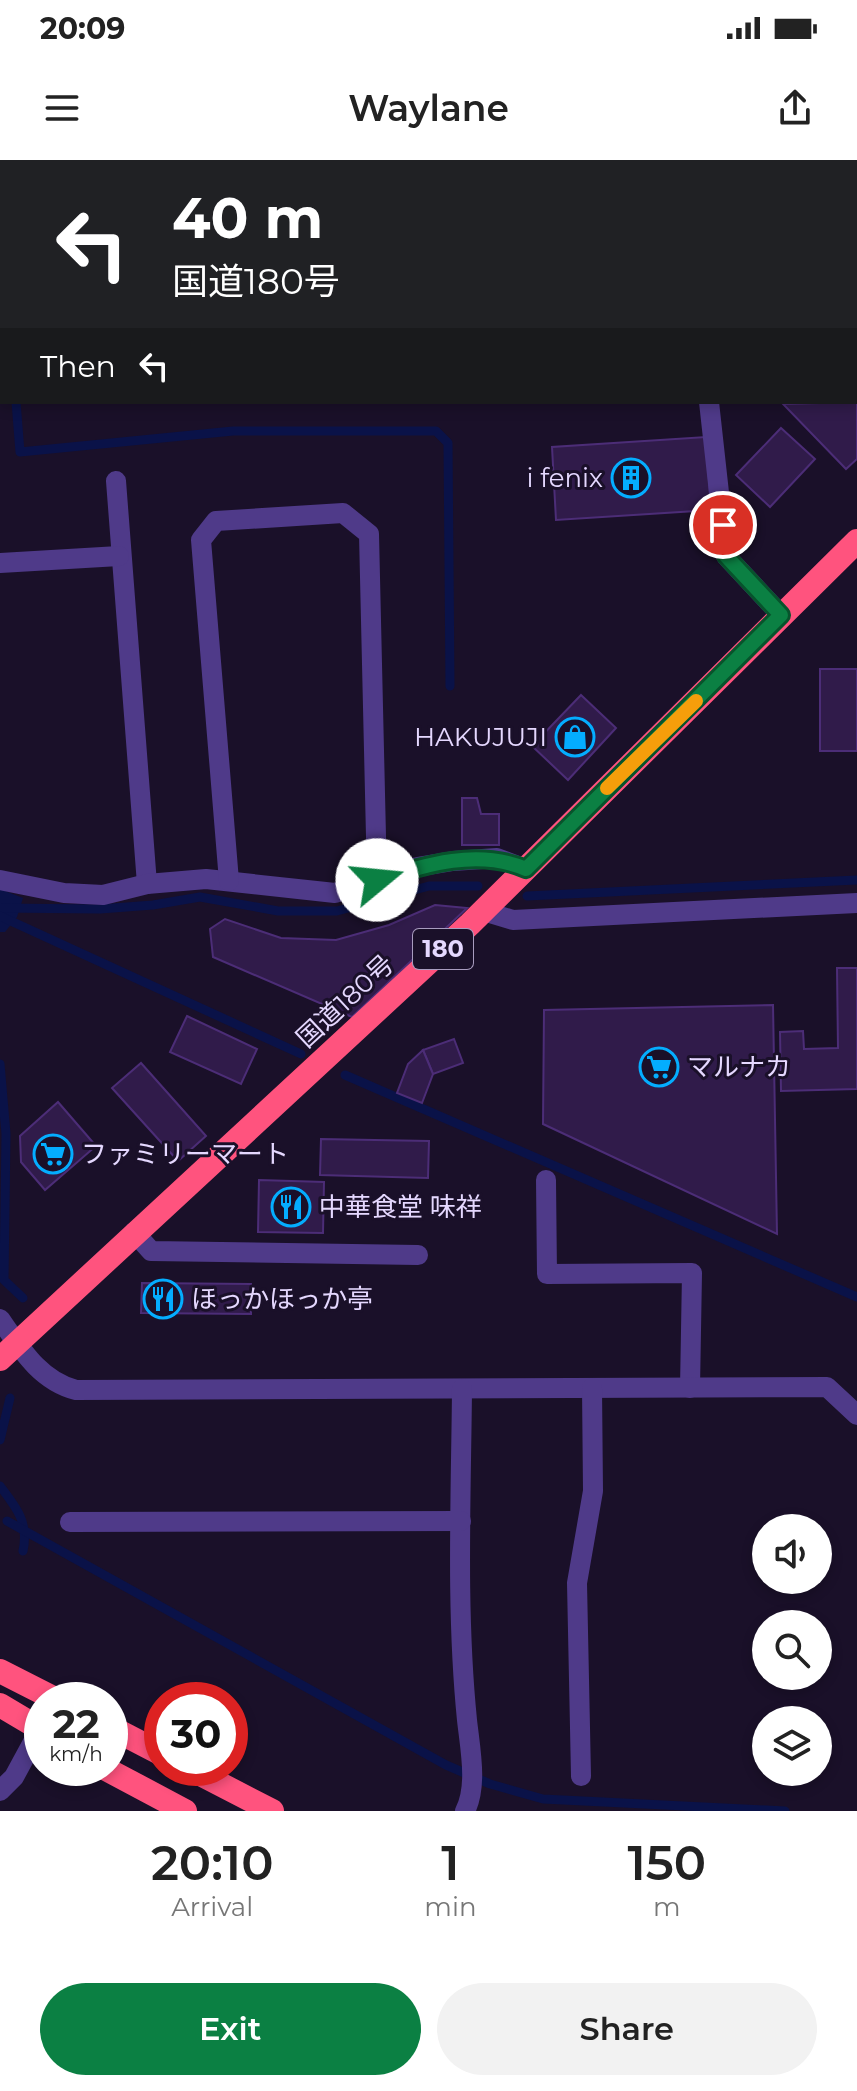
<!DOCTYPE html>
<html lang="en">
<head>
<meta charset="utf-8">
<style>
  body { margin:0; font-family:Montserrat,"Noto Sans JP",sans-serif; background:#f2f2f2; color:#222; height:100vh; display:flex; flex-direction:column; font-size:30px; white-space:nowrap }
  * { box-sizing:border-box; margin:0 }
  p { font-size:26px; color:#767676 }
  .icon { flex:none; width:44px; height:44px; fill:none; stroke:currentColor; stroke-width:2; stroke-linecap:round; stroke-linejoin:round }
  .map { position:relative; height:1651px; overflow:hidden }
  .sheet { display:flex; flex-direction:column; background:#fff; flex:1 }
  .sheet>* { flex:none }
  .top-card { position:absolute; left:0px; top:0px; width:858px; height:244px; box-shadow:0 4px 12px #0003; background:#202124; color:#fff; overflow:hidden }
  .controls { position:absolute; left:752px; top:1354px; display:grid; gap:16px }
  .controls a { display:grid; place-items:center; width:80px; height:80px; border-radius:50%; background:#fff; box-shadow:0 4px 12px #0003; font-size:40px }
  .speed { position:absolute; left:24px; top:1522px; display:flex; gap:16px; font-size:40px; font-weight:700; text-align:center }
  .speed>* { display:grid; place-content:center; width:104px; height:104px; border-radius:50%; background:#fff; box-shadow:0 4px 12px #0003; line-height:1 }
  .speed small { font-size:20px; font-weight:400 }
  .speed .limit { border:12px solid #d22; background:#fff; color:#111 }
  .pin { position:absolute; display:grid; place-items:center; width:68px; height:68px; color:#fff; margin:-34px; border:4px solid #fff; border-radius:50%; box-shadow:0 2px 8px #0007 }
  .me { position:absolute; width:88px; margin:-44px; rotate:73deg; stroke-linejoin:round; filter:drop-shadow(0 0 6px #0008) }
  .turn { display:flex; align-items:center; gap:28px; height:168px; padding:0 40px; font-size:36px }
  .turn .icon { width:104px; height:104px; stroke-width:2.5 }
  .turn b { display:block; font-size:56px; line-height:68px }
  .then { display:flex; align-items:center; height:76px; padding:0 40px; background:#0003; gap:16px; font-size:30px }
  .eta { display:flex; justify-content:space-evenly; align-items:center; height:136px; text-align:center }
  .eta b { font-size:48px; font-weight:600; line-height:56px }
  .action { display:flex; gap:16px; margin-top:auto; padding:16px 40px }
  .action a { flex:1; height:92px; border-radius:48px; background:#0b8043; color:#fff; font-size:32px; font-weight:600; line-height:92px; text-align:center }
  .action a+a { background:#f2f2f2; color:#222 }
  .status { display:flex; justify-content:space-between; align-items:center; height:56px; padding:0 40px; background:#fff; direction:ltr }
  .status svg { height:22px; fill:currentColor }
  header { display:flex; justify-content:space-between; align-items:center; height:104px; padding:0 40px; background:#fff; font-size:36px; font-weight:600 }
  .map>svg:first-child { display:block }
  .water { fill:#0a1248 }
  .lines { fill:none; stroke-linecap:round; stroke-linejoin:round }
  .stream { stroke:#0a1248; stroke-width:9 }
  .building { fill:#301b4a; stroke:#4c2d77; stroke-width:2 }
  .minor { stroke:#4f3a89; stroke-width:20 }
  .highway { stroke:#ff537e; stroke-width:24 }
  .route-casing { stroke:#07532c; stroke-width:20 }
  .route { stroke:#0b8043; stroke-width:14 }
  .slow { stroke:#f59e0b; stroke-width:14 }
  .labels { text-anchor:middle; stroke-width:6; stroke-linejoin:round; paint-order:stroke }
  .shield { fill:#1a1029; stroke:#a89cbf; stroke-width:2 }
  .shield-label { font-size:24px; font-weight:bold; fill:#e5d8ff }
  .poi-label { font-size:26px; fill:#e5d8ff; stroke:#1a1029; text-anchor:start }
  .street-label { font-size:26px; fill:#e5d8ff; stroke:#1a1029 }
</style>
</head>
<body>
<div class="status"><b>20:09</b><svg viewBox="0 0 49 12"><path d="M0 12V9h3v3zM5 12V6h3v6zM10 12V3h3v9zM15 12V0h3v12zM26 1h20v11H26zM47 4h2v5h-2z"/></svg></div>
<header><svg class="icon" aria-label="menu" viewBox="0 0 24 24"><path d="M4 6h16M4 12h16M4 18h16"/></svg>Waylane<svg class="icon" aria-label="share" viewBox="0 0 24 24"><path d="M12 15V3M7 8l5-5 5 5M5 13v7h14v-7"/></svg></header>
<div class="map">
<svg width="857" height="1651" viewBox="0 0 857 1651">
  <rect width="100%" height="100%" fill="#1a1029"/>
  <polygon class="water" points="0,729 23,738 17,757 5,772 0,772"/>
  <g class="lines">
    <g class="stream">
      <polyline points="0,106 2,110"/>
      <polyline points="16,242 20,292 233,271 436,271 448,283 450,526"/>
      <polyline points="527,736 857,720"/>
      <polyline points="0,748 100,749 153,745 200,737 278,751 337,751 429,726 478,726"/>
      <polyline points="0,756 301,894"/>
      <polyline points="0,904 6,974 4,1120 23,1138"/>
      <polyline points="345,915 857,1137"/>
      <polyline points="0,1280 10,1238"/>
      <path d="M0,1326C17,1348 29,1363 23,1391"/>
      <polyline points="7,1361 446,1605 490,1624 543,1639 785,1651"/>
    </g>
  </g>
  <g class="building">
    <polygon points="857,225 857,299 846,309 783,244 856,242"/>
    <polygon points="781,268 815,299 770,347 736,315"/>
    <polygon points="706,277 711,350 556,360 552,287"/>
    <rect x="820" y="509" width="37" height="82"/>
    <polygon points="581,535 616,568 568,620 532,586"/>
    <polygon points="462,638 477,638 481,654 499,654 499,685 462,685"/>
    <polygon points="435,745 467,748 352,857 213,797 210,769 225,759 281,778 336,780 389,765"/>
    <polygon points="837,808 857,808 857,929 781,931 780,872 803,871 804,889 838,888"/>
    <polygon points="773,845 777,1074 543,964 544,850"/>
    <polygon points="187,856 257,889 241,924 170,892"/>
    <polygon points="454,879 463,903 433,914 423,890"/>
    <polygon points="423,890 433,914 422,943 397,933 408,904"/>
    <polygon points="141,903 206,976 178,1001 112,928"/>
    <polygon points="58,942 96,986 45,1030 21,1002 20,976"/>
    <polygon points="321,979 429,981 428,1018 320,1015"/>
    <polygon points="259,1020 324,1022 323,1073 258,1072"/>
    <polygon points="142,1123 251,1124 251,1154 141,1153"/>
  </g>
  <g class="lines">
    <g class="minor">
      <polyline points="358,0 358,2"/>
      <polyline points="683,0 683,2"/>
      <polyline points="0,51 2,51"/>
      <polyline points="0,213 2,213"/>
      <polyline points="709,242 726,396 781,455"/>
      <polyline points="116,321 147,724"/>
      <polyline points="0,403 119,396"/>
      <polyline points="0,720 64,733 103,735 147,724 206,719 335,733 417,707 453,701 497,698 526,709"/>
      <polyline points="229,721 201,380 216,361 343,353 369,374 377,720"/>
      <polyline points="483,751 513,760 857,743"/>
      <polyline points="546,1020 547,1114 692,1113 690,1228"/>
      <polyline points="134,1072 151,1091 418,1095"/>
      <path d="M0,1159C21,1189 40,1221 76,1230L827,1227L857,1255"/>
      <path d="M462,1229C461,1339 456,1451 467,1560C470,1588 478,1626 465,1651"/>
      <polyline points="70,1362 461,1361"/>
      <polyline points="581,1616 577,1423 593,1331 592,1228"/>
      <polyline points="0,1631 14,1617 40,1569"/>
    </g>
    <g class="highway">
      <polyline points="0,1199 470,764 857,381"/>
      <polyline points="0,1511 57,1540"/>
      <polyline points="0,1545 42,1570"/>
      <polyline points="110,1567 162,1594"/>
      <polyline points="104,1608 185,1651"/>
      <polyline points="189,1608 272,1651"/>
    </g>
  </g>
  <g class="lines">
    <g class="route-casing">
      <path id="route" d="M377,720C425,705 478,688 526,709L781,455L726,396L723,365"/>
    </g>
    <use href="#route" class="route"/>
    <polyline class="slow" points="607,628 696,541"/>
  </g>
  <defs>
    <g id="building-ring" transform="scale(2)"><circle r="9.5" fill="#1a1029" stroke="#04adff" stroke-width="1.5"/><path d="M-4-6H4V6H1V3H-1V6H-4ZM-2.5-4.3h1.7v1.8h-1.7ZM.8-4.3h1.7v1.8H.8ZM-2.5-1h1.7V.8h-1.7ZM.8-1h1.7V.8H.8Z" fill="#04adff"/></g>
    <g id="shop-ring" transform="scale(2)"><circle r="9.5" fill="#1a1029" stroke="#04adff" stroke-width="1.5"/><path d="M-5-2.5h2.3a2.7 3.5 0 0 1 5.4 0H5L5.5 6h-11ZM-1.5-2.5h3a1.5 2.3 0 0 0-3 0Z" fill="#04adff"/></g>
    <g id="supermarket-ring" transform="scale(2)"><circle r="9.5" fill="#1a1029" stroke="#04adff" stroke-width="1.5"/><path d="M-6-5.5h2.5l.6 2H6L4.5 2H-2.5L-4.4-4H-6ZM-1.5 3.2a1.3 1.3 0 1 0 .1 0ZM3 3.2a1.3 1.3 0 1 0 .1 0Z" fill="#04adff"/></g>
    <g id="restaurant-ring" transform="scale(2)"><circle r="9.5" fill="#1a1029" stroke="#04adff" stroke-width="1.5"/><path d="M-5-6h1v4h1v-4h1v4h1v-4h1v5L-1.5 .5V6h-2V.5L-5-1ZM5-6V6H3V1.5H1.5Q1.5-4 5-6Z" fill="#04adff"/></g>
  </defs>
  <g fill-rule="evenodd">
    <use href="#building-ring" x="631" y="318"/>
    <use href="#shop-ring" x="575" y="577"/>
    <use href="#supermarket-ring" x="659" y="907"/>
    <use href="#supermarket-ring" x="53" y="994"/>
    <use href="#restaurant-ring" x="291" y="1047"/>
    <use href="#restaurant-ring" x="163" y="1139"/>
  </g>
  <g class="labels">
    <rect class="shield" x="413" y="769" width="60" height="40" rx="6"/>
    <g class="shield-label">
      <text x="443" y="797">180</text>
    </g>
    <g class="poi-label">
      <text x="603" y="327" text-anchor="end">i fenix</text>
      <text x="547" y="586" text-anchor="end">HAKUJUJI</text>
      <text x="687" y="916">マルナカ</text>
      <text x="81" y="1003">ファミリーマート</text>
      <text x="319" y="1056">中華食堂 味祥</text>
      <text x="191" y="1148">ほっかほっか亭</text>
    </g>
    <g class="street-label">
      <text transform="translate(345 841) rotate(-43)" y="9">国道180号</text>
    </g>
  </g>
</svg>
<div class="controls">
<a><svg class="icon" aria-label="sound" viewBox="0 0 24 24"><path d="M4 9h4l5-4v14l-5-4H4zM17 9q2 3 0 6"/></svg></a>
<a><svg class="icon" aria-label="search" viewBox="0 0 24 24"><circle cx="10" cy="10" r="6"/><path d="M15 15l6 6"/></svg></a>
<a><svg class="icon" aria-label="layers" viewBox="0 0 24 24"><path d="M12 4l9 5-9 5-9-5zM3 14l9 5 9-5"/></svg></a>
</div>
<div class="speed"><div>22<small>km/h</small></div><div class="limit">30</div></div>
<div class="pin" style="left:723px;top:365px;background:#d93025"><svg class="icon" aria-label="arrive" viewBox="0 0 24 24"><path d="M6 21V4h12l-3 4 3 4H6"/></svg></div>
<svg class="me" style="left:377px;top:720px" viewBox="-20 -20 40 40"><circle r="19" fill="#fff"/><path d="M0-13L10 11 0 6-10 11z" fill="#0b8043"/></svg>
<div class="top-card">
<div class="turn"><svg class="icon" aria-label="left" viewBox="0 0 24 24"><path d="M17 20v-9H6M10 6l-5 5 5 5"/></svg><div><b>40 m</b>国道180号</div></div>
<div class="then">Then<svg class="icon" aria-label="left" viewBox="0 0 24 24"><path d="M17 20v-9H6M10 6l-5 5 5 5"/></svg></div>
</div>
</div>
<section class="sheet">
<div class="eta">
<div><b>20:10</b><p>Arrival</p></div>
<div><b>1</b><p>min</p></div>
<div><b>150</b><p>m</p></div>
</div>
<div class="action"><a>Exit</a><a>Share</a></div>
</section>
</body>
</html>
